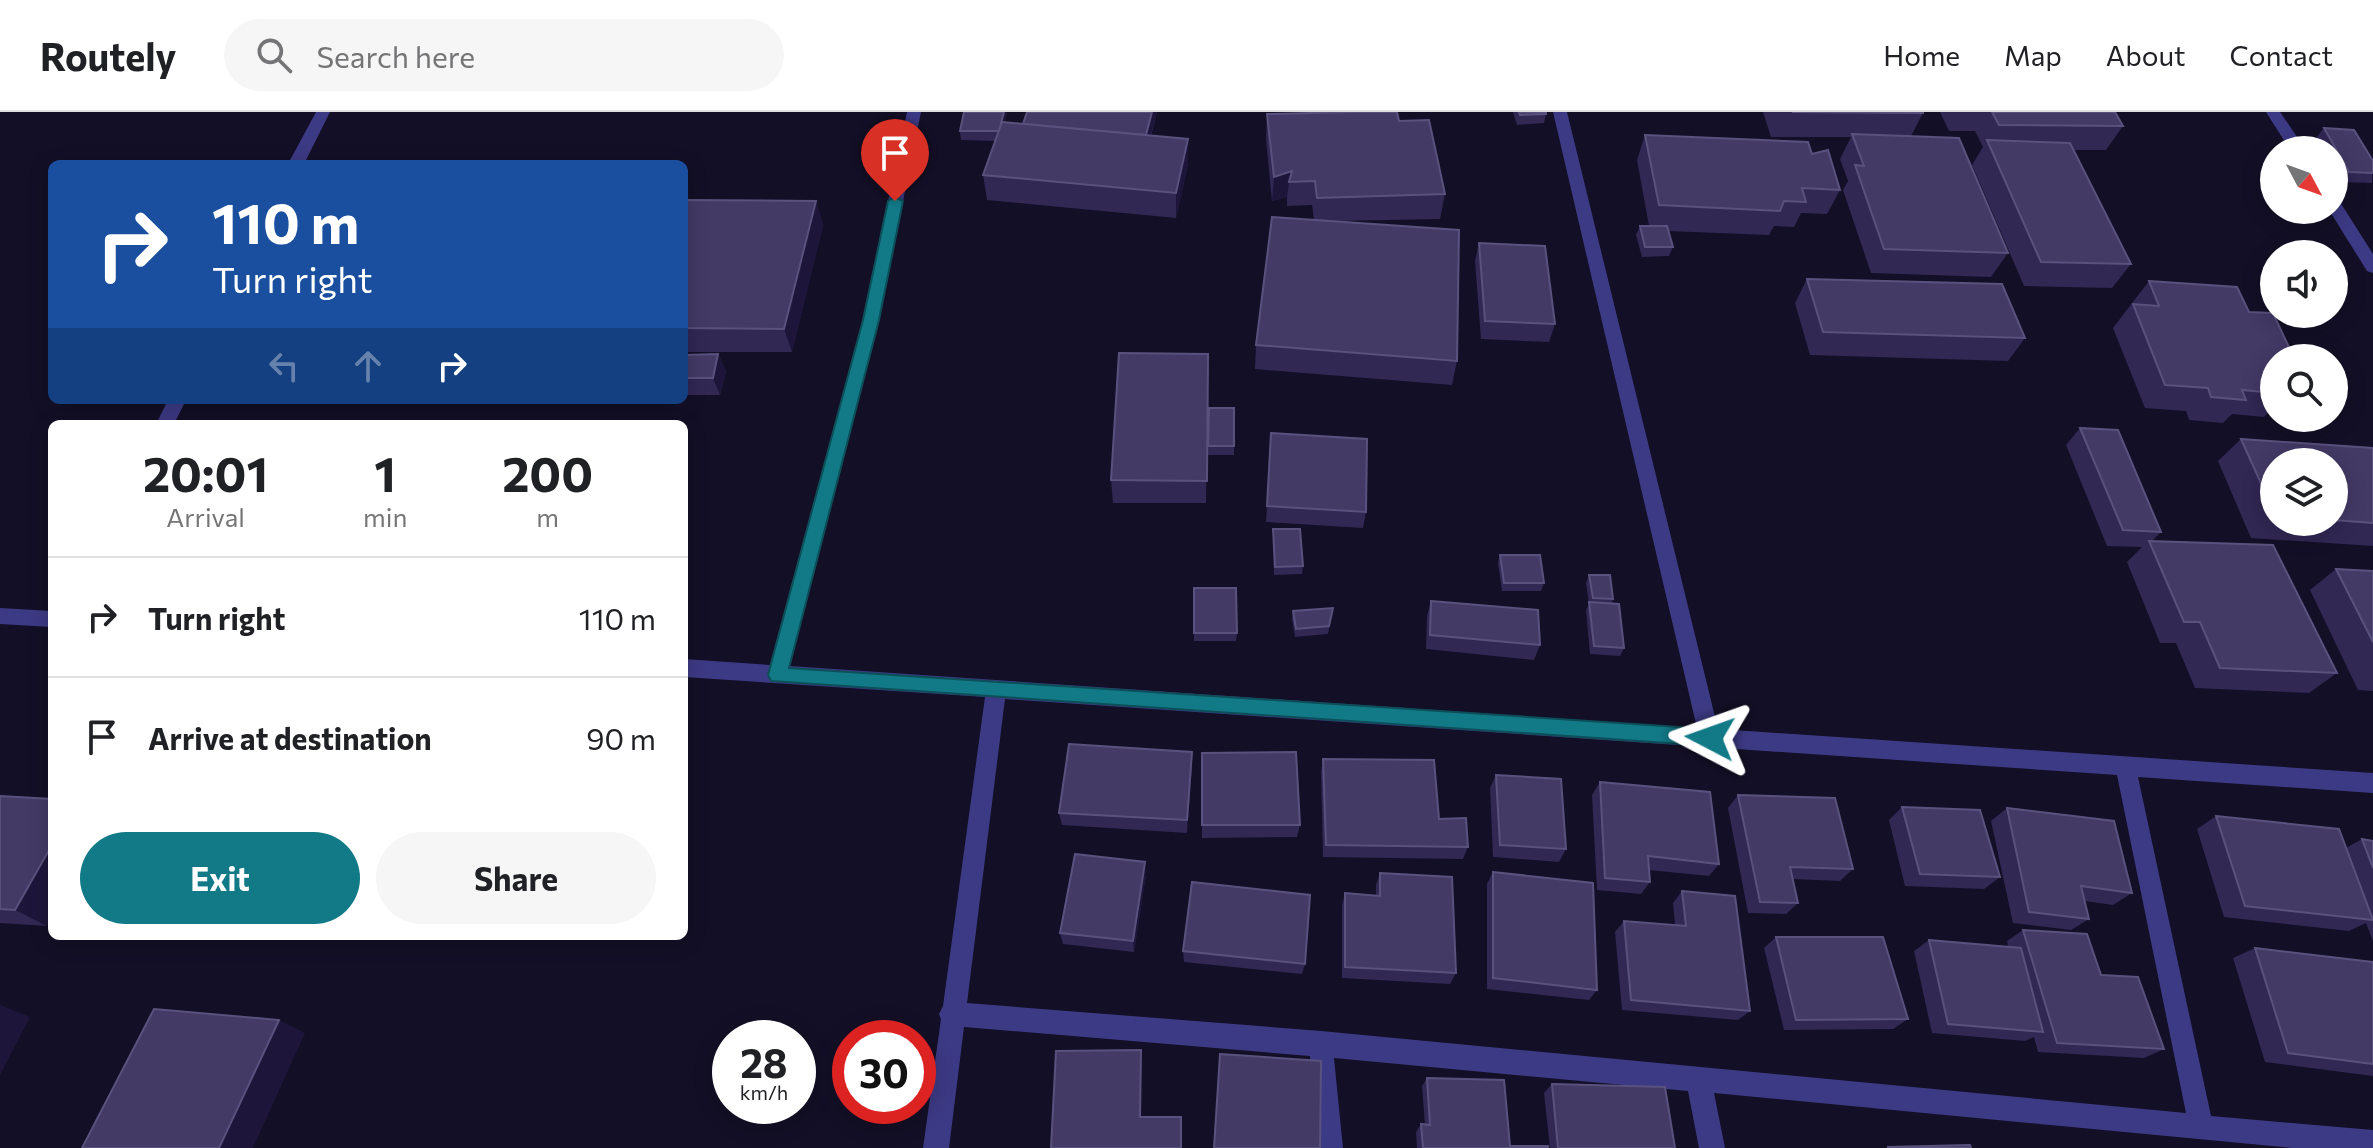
<!DOCTYPE html>
<html lang="en">
<head>
<meta charset="utf-8">
<style>
  body { margin:0; font-family:Commissioner,sans-serif; background:#f6f6f6; color:#202124; height:100vh; display:flex; flex-direction:column; font-size:30px; white-space:nowrap }
  * { box-sizing:border-box; margin:0 }
  p { font-size:26px; color:#757577 }
  .icon { flex:none; width:44px; height:44px; fill:none; stroke:currentColor; stroke-width:2; stroke-linecap:round; stroke-linejoin:round }
  .map { position:relative; flex:1; overflow:hidden }
  .side { position:absolute; left:48px; top:308px; width:640px; height:520px; display:flex; flex-direction:column; background:#fff; border-radius:12px; box-shadow:0 4px 20px #0003 }
  .side>* { flex:none }
  .top-card { position:absolute; left:48px; top:48px; width:640px; height:244px; border-radius:12px; box-shadow:0 4px 20px #0003; background:#1a4fa0; color:#fff; overflow:hidden }
  .needle { width:52px; rotate:131deg }
  .buttons { position:absolute; left:2260px; top:24px; display:grid; gap:16px }
  .buttons a { display:grid; place-items:center; width:88px; height:88px; border-radius:50%; background:#fff; box-shadow:0 4px 20px #0003; font-size:40px }
  .speed { position:absolute; left:712px; top:908px; display:flex; gap:16px; font-size:40px; font-weight:700; text-align:center }
  .speed>* { display:grid; place-content:center; width:104px; height:104px; border-radius:50%; background:#fff; box-shadow:0 4px 20px #0003; line-height:1 }
  .speed small { font-size:20px; font-weight:400 }
  .speed .limit { border:12px solid #d22; background:#fff; color:#111 }
  .pin { position:absolute; display:grid; place-items:center; width:68px; height:68px; color:#fff; margin:-82px -34px; border-radius:50% 50% 50% 0; rotate:-45deg; box-shadow:0 0 8px #0007 }
  .pin .icon { rotate:45deg }
  .me { position:absolute; width:88px; margin:-44px; rotate:274deg; stroke-linejoin:round; filter:drop-shadow(0 0 6px #0008) }
  .turn { display:flex; align-items:center; gap:28px; height:168px; padding:0 32px; font-size:36px }
  .turn .icon { width:104px; height:104px; stroke-width:2.5 }
  .turn b { display:block; font-size:56px; line-height:68px }
  .lanes { display:flex; align-items:center; height:76px; padding:0 32px; background:#0003; justify-content:center; gap:40px; direction:ltr }
  .lanes .off { opacity:.35 }
  .eta { display:flex; justify-content:space-evenly; align-items:center; height:136px; text-align:center }
  .eta b { font-size:48px; font-weight:700; line-height:56px }
  .primary-button { display:flex; gap:16px; margin-top:auto; padding:16px 32px }
  .primary-button a { flex:1; height:92px; border-radius:48px; background:#127987; color:#fff; font-size:32px; font-weight:700; line-height:92px; text-align:center }
  .primary-button a+a { background:#f6f6f6; color:#202124 }
  ul { padding:0; list-style:none }
  li { display:flex; align-items:center; gap:24px; height:120px; padding:0 32px; border-top:2px solid #e0e0e0 }
  li div { flex:1 }
  li b { display:block; font-size:30px }
  li em { font-style:normal }
  header { display:flex; align-items:center; gap:48px; box-sizing:border-box; height:112px; padding:0 40px; background:#fff; border-bottom:2px solid #e0e0e0 }
  header strong { font-size:38px }
  nav { display:flex; gap:44px; margin-inline-start:auto; font-size:28px }
  .search { width:560px; height:72px; background:#f6f6f6; display:flex; align-items:center; gap:20px; box-sizing:border-box; padding:0 28px; border-radius:44px; color:#757577; font-size:30px }
  .map>svg:first-child { display:block }
  .lines { fill:none; stroke-linecap:round; stroke-linejoin:round }
  .street { fill:#3d3a85; fill-rule:evenodd }
  .wall { fill:#312854; fill-rule:evenodd }
  .shaded-wall { fill:#1d163a }
  .building { fill:#433a66; stroke:#5a527e; stroke-width:2 }
  .route { fill:#127987; stroke:#0c4f58; stroke-width:2 }
</style>
</head>
<body>
<header>
<strong>Routely</strong>
<div class="search"><svg class="icon" aria-label="search" viewBox="0 0 24 24"><circle cx="10" cy="10" r="6"/><path d="M15 15l6 6"/></svg>Search here</div>
<nav><a>Home</a><a>Map</a><a>About</a><a>Contact</a></nav>
</header>
<div class="map">
<svg width="2373" height="1036" viewBox="0 0 2373 1036">
  <rect width="100%" height="100%" fill="#130f26"/>
  <g class="lines">
    <g class="street">
      <polygon points="316,0 330,0 304,52 288,52"/>
      <path d="M907,0H921L879,208L790,554L1697,616L1553,0H1567L1718,617L2373,661V681L2138,665L2211,1004L2373,1018V1036H2292L1714,981L1725,1036H1699L1688,979L1334,946L1343,1036H1317L1310,944L964,915L949,1036H923L941,907L939,902L943,894L985,585L684,565V547L770,553L863,208ZM1005,587L2117,663L2186,1001L1321,919L967,891Z"/>
      <polygon points="2266,0 2280,0 2306,38 2290,38"/>
      <polygon points="2334,89 2340,90 2373,142 2373,161 2367,159 2329,98 2334,98"/>
      <polygon points="168,288 186,288 174,312 156,312"/>
      <polygon points="0,496 52,499 52,515 0,512"/>
    </g>
  </g>
  <g class="wall">
    <polygon points="964,0 1007,0 1005,10 1023,12 1027,0 1157,0 1151,24 1188,52 1176,106 987,88 983,63 995,29 961,28 960,19"/>
    <polygon points="1513,0 1546,0 1546,2 1544,11 1517,13"/>
    <polygon points="1763,0 1923,0 1923,1 1911,24 2008,141 1991,165 1871,161 1843,78 1848,69 1840,47 1851,25 1771,25"/>
    <polygon points="1940,0 2115,0 2123,14 2106,38 2074,38 2131,152 2112,176 2024,174 1972,53 1983,35 1975,19 1949,19"/>
    <polygon points="1267,2 1399,9 1445,82 1440,107 1336,109 1457,249 1452,273 1255,257 1256,233 1314,108 1312,93 1287,94 1287,85 1272,89 1266,27"/>
    <polygon points="2324,16 2373,49 2372,71 2341,70 2334,58 2334,38 2323,38 2316,26"/>
    <polygon points="1645,23 1812,42 1840,78 1827,102 1801,101 1794,115 1774,114 1769,123 1668,119 1673,135 1669,144 1642,145 1636,123 1640,114 1649,114 1637,48"/>
    <polygon points="684,88 816,89 823,113 792,240 684,240"/>
    <polygon points="1479,131 1555,212 1549,230 1481,227 1475,149"/>
    <polygon points="1807,167 2025,226 2008,249 1810,243 1795,191"/>
    <polygon points="2149,169 2249,200 2274,246 2274,295 2264,305 2232,302 2223,311 2189,308 2186,299 2145,296 2113,216"/>
    <polygon points="718,242 726,259 720,283 684,283 684,243"/>
    <polygon points="1208,242 1206,391 1113,391 1111,368"/>
    <polygon points="1209,296 1234,334 1234,343 1208,343"/>
    <polygon points="2080,316 2161,420 2152,429 2337,561 2309,581 2195,576 2176,531 2160,531 2127,450 2142,435 2107,434 2066,333"/>
    <polygon points="1271,321 1366,400 1363,416 1266,410"/>
    <path d="M2241,327L2373,336V434L2251,426L2218,349ZM2274,350H2334V410H2274Z"/>
    <polygon points="1273,417 1303,454 1302,462 1274,463"/>
    <polygon points="1500,443 1544,471 1541,479 1502,479 1498,451"/>
    <polygon points="2336,457 2373,459 2373,579 2358,578 2310,478"/>
    <polygon points="1589,463 1613,487 1611,492 1624,536 1620,544 1590,542 1586,498 1589,492 1586,471"/>
    <polygon points="1194,476 1237,521 1236,529 1194,529"/>
    <polygon points="1431,489 1540,533 1534,548 1426,537 1427,504"/>
    <polygon points="1333,496 1328,522 1295,525 1292,507 1293,499"/>
    <polygon points="1202,641 1300,713 1297,725 1202,726"/>
    <polygon points="1323,647 1439,707 1468,735 1463,747 1323,745 1321,660"/>
    <polygon points="1192,654 1187,721 1062,713 1059,701"/>
    <polygon points="1496,663 1566,737 1559,750 1493,745 1490,676"/>
    <polygon points="1600,670 1719,752 1709,764 1649,758 1650,770 1641,782 1597,778 1592,683"/>
    <polygon points="1738,683 1853,757 1840,769 1792,767 1798,791 1786,802 1748,801 1728,696"/>
    <polygon points="0,684 47,814 0,811"/>
    <polygon points="1902,695 2000,765 1984,777 1905,774 1889,708"/>
    <polygon points="2007,696 2132,781 2113,793 2085,789 2089,807 2071,818 2013,811 1991,709"/>
    <polygon points="2216,704 2346,736 2362,727 2373,729 2373,829 2366,811 2349,819 2224,805 2197,717"/>
    <polygon points="1493,760 1597,878 1589,888 1487,877 1487,772"/>
    <polygon points="1380,761 1456,861 1450,872 1342,866 1342,793 1345,781 1376,784 1376,773"/>
    <polygon points="1146,762 1134,840 1063,832 1060,821"/>
    <polygon points="1682,779 1750,899 1738,908 1622,898 1615,820 1624,809 1675,813 1673,791"/>
    <polygon points="2023,818 2101,863 2164,937 2144,946 2038,940 2034,925 2025,929 1932,921 1914,839 1929,828 2008,835 2007,829"/>
    <polygon points="1776,825 1908,907 1893,917 1784,918 1764,836"/>
    <polygon points="2255,836 2373,850 2373,964 2265,950 2233,846"/>
    <polygon points="1183,839 1305,852 1302,862 1184,850"/>
    <polygon points="1427,966 1510,1034 1548,1036 1417,1036 1416,1020 1421,1012 1425,1013 1422,974"/>
    <polygon points="1552,972 1675,1036 1550,1036 1544,981"/>
  </g>
  <g class="shaded-wall">
    <polygon points="1004,0 1007,0 1002,29 1000,19"/>
    <polygon points="1152,0 1157,0 1146,41 1146,23"/>
    <polygon points="1188,27 1188,52 1176,106 1176,81"/>
    <polygon points="1292,59 1289,70 1287,85 1272,89 1274,65"/>
    <polygon points="816,89 823,113 792,240 784,217"/>
    <polygon points="718,242 726,259 720,283 713,266"/>
    <polygon points="1192,640 1192,654 1187,721 1187,708"/>
    <polygon points="52,733 52,805 47,814 15,798"/>
    <polygon points="1145,750 1146,762 1134,840 1133,829"/>
    <polygon points="0,893 30,905 0,963"/>
    <polygon points="279,908 305,921 253,1036 219,1036"/>
    <polygon points="1141,938 1142,947 1141,1013 1140,1005"/>
  </g>
  <g class="building">
    <polygon points="964,0 1004,0 999,19 960,19"/>
    <polygon points="1027,0 1152,0 1146,23 1023,12"/>
    <polygon points="1352,0 1397,0 1399,9 1429,8 1445,82 1317,86 1315,69 1289,70 1292,59 1274,65 1267,2"/>
    <polygon points="1519,0 1546,0 1546,2 1520,3"/>
    <polygon points="1792,0 1923,0 1923,1"/>
    <polygon points="1992,0 2115,0 2123,14 1999,13"/>
    <polygon points="1002,10 1188,27 1176,81 983,63"/>
    <polygon points="2324,16 2354,18 2373,49 2373,61 2349,60"/>
    <polygon points="1852,22 1959,26 2008,141 1884,137 1855,53 1864,54"/>
    <polygon points="1645,23 1808,30 1812,42 1828,38 1840,78 1802,76 1806,90 1784,89 1780,99 1659,93"/>
    <polygon points="1987,28 2070,31 2131,152 2041,150"/>
    <polygon points="684,88 816,89 784,217 684,216"/>
    <polygon points="1272,105 1459,118 1457,249 1256,233"/>
    <polygon points="1640,114 1667,114 1673,135 1645,135"/>
    <polygon points="1479,131 1545,134 1555,212 1485,209"/>
    <polygon points="1807,167 2002,172 2025,226 1823,220"/>
    <polygon points="2149,169 2237,175 2249,200 2273,201 2294,246 2274,246 2274,251 2273,251 2274,253 2274,281 2242,278 2246,288 2211,285 2208,276 2165,273 2133,192 2159,194"/>
    <polygon points="1119,241 1208,242 1207,369 1111,368"/>
    <polygon points="718,242 713,266 684,266 684,243"/>
    <polygon points="1209,296 1234,296 1234,334 1208,334"/>
    <polygon points="2080,316 2118,318 2161,420 2123,418"/>
    <polygon points="1271,321 1367,327 1366,400 1267,394"/>
    <polygon points="2241,327 2373,336 2373,411 2334,408 2334,350 2274,350 2274,400"/>
    <polygon points="1273,417 1300,417 1303,454 1275,455"/>
    <polygon points="2149,429 2273,433 2337,561 2220,556 2200,510 2184,510"/>
    <polygon points="1500,443 1540,443 1544,471 1504,471"/>
    <polygon points="2336,457 2373,459 2373,530"/>
    <polygon points="1589,463 1610,463 1613,487 1593,486"/>
    <polygon points="1194,476 1236,476 1237,521 1194,521"/>
    <polygon points="1431,489 1538,498 1540,533 1430,523"/>
    <polygon points="1589,490 1619,492 1624,536 1594,534"/>
    <polygon points="1333,496 1329,514 1296,517 1293,499"/>
    <polygon points="1069,632 1192,640 1187,708 1059,701"/>
    <polygon points="1296,640 1300,713 1202,713 1202,641"/>
    <polygon points="1323,647 1434,648 1439,707 1466,706 1468,735 1326,733"/>
    <polygon points="1496,663 1561,667 1566,737 1500,733"/>
    <polygon points="1600,670 1710,680 1719,752 1648,744 1650,770 1605,766"/>
    <polygon points="1738,683 1835,686 1853,757 1790,755 1798,791 1760,790"/>
    <polygon points="0,684 52,687 52,733 15,798 0,797"/>
    <polygon points="1902,695 1980,698 2000,765 1920,762"/>
    <polygon points="2007,696 2114,709 2132,781 2081,774 2089,807 2029,800"/>
    <polygon points="2216,704 2339,717 2373,808 2245,794"/>
    <polygon points="2362,727 2373,729 2373,756"/>
    <polygon points="1075,742 1145,750 1133,829 1060,821"/>
    <polygon points="1493,760 1593,771 1597,878 1493,866"/>
    <polygon points="1380,761 1452,765 1456,861 1345,855 1345,781 1380,784"/>
    <polygon points="1192,770 1310,783 1305,852 1183,839"/>
    <polygon points="1682,779 1735,784 1750,899 1631,888 1624,809 1686,814"/>
    <polygon points="2023,818 2087,822 2101,863 2138,865 2164,937 2057,931"/>
    <polygon points="1776,825 1883,825 1908,907 1796,908"/>
    <polygon points="1929,828 2021,836 2043,920 1948,912"/>
    <polygon points="2255,836 2373,850 2373,952 2288,941"/>
    <polygon points="154,897 279,908 219,1036 82,1036"/>
    <polygon points="1141,938 1140,1005 1181,1005 1181,1036 1051,1036 1056,939"/>
    <polygon points="1220,942 1321,949 1320,1036 1214,1036"/>
    <polygon points="1427,966 1504,968 1510,1034 1548,1034 1548,1036 1423,1036 1421,1012 1430,1013"/>
    <polygon points="1552,972 1665,975 1675,1036 1558,1036"/>
    <polygon points="1970,1033 1971,1036 1887,1035"/>
  </g>
  <polygon class="route" points="895,85 903,89 879,208 789,556 1710,617 1717,620 1720,626 1717,632 1710,634 771,569 768,563 863,208 888,89"/>
</svg>
<div class="buttons">
<a><svg class="needle" viewBox="-14 -14 28 28"><path d="M0-13l5 13h-10z" fill="#e53935"/><path d="M0 13l5-13h-10z" fill="#757577"/></svg></a>
<a><svg class="icon" aria-label="sound" viewBox="0 0 24 24"><path d="M4 9h4l5-4v14l-5-4H4zM17 9q2 3 0 6"/></svg></a>
<a><svg class="icon" aria-label="search" viewBox="0 0 24 24"><circle cx="10" cy="10" r="6"/><path d="M15 15l6 6"/></svg></a>
<a><svg class="icon" aria-label="layers" viewBox="0 0 24 24"><path d="M12 4l9 5-9 5-9-5zM3 14l9 5 9-5"/></svg></a>
</div>
<div class="speed"><div>28<small>km/h</small></div><div class="limit">30</div></div>
<div class="pin" style="left:895px;top:89px;background:#d93025"><svg class="icon" aria-label="arrive" viewBox="0 0 24 24"><path d="M6 21V4h12l-3 4 3 4H6"/></svg></div>
<svg class="me" style="left:1710px;top:626px" viewBox="-20 -20 40 40"><path d="M0-17L14 15 0 8-14 15z" fill="#127987" stroke="#fff" stroke-width="4"/></svg>
<div class="top-card">
<div class="turn"><svg class="icon" aria-label="right" viewBox="0 0 24 24"><path d="M7 20v-9h11M14 6l5 5-5 5"/></svg><div><b>110 m</b>Turn right</div></div>
<div class="lanes"><svg class="icon off" aria-label="left" viewBox="0 0 24 24"><path d="M17 20v-9H6M10 6l-5 5 5 5"/></svg><svg class="icon off" aria-label="ahead" viewBox="0 0 24 24"><path d="M12 20V5M6 11l6-6 6 6"/></svg><svg class="icon" aria-label="right" viewBox="0 0 24 24"><path d="M7 20v-9h11M14 6l5 5-5 5"/></svg></div>
</div>
<section class="side">
<div class="eta">
<div><b>20:01</b><p>Arrival</p></div>
<div><b>1</b><p>min</p></div>
<div><b>200</b><p>m</p></div>
</div>
<ul>
<li><svg class="icon" aria-label="right" viewBox="0 0 24 24"><path d="M7 20v-9h11M14 6l5 5-5 5"/></svg><div><b>Turn right</b></div><em>110 m</em></li>
<li><svg class="icon" aria-label="arrive" viewBox="0 0 24 24"><path d="M6 21V4h12l-3 4 3 4H6"/></svg><div><b>Arrive at destination</b></div><em>90 m</em></li>
</ul>
<div class="primary-button"><a>Exit</a><a>Share</a></div>
</section>
</div>
</body>
</html>
